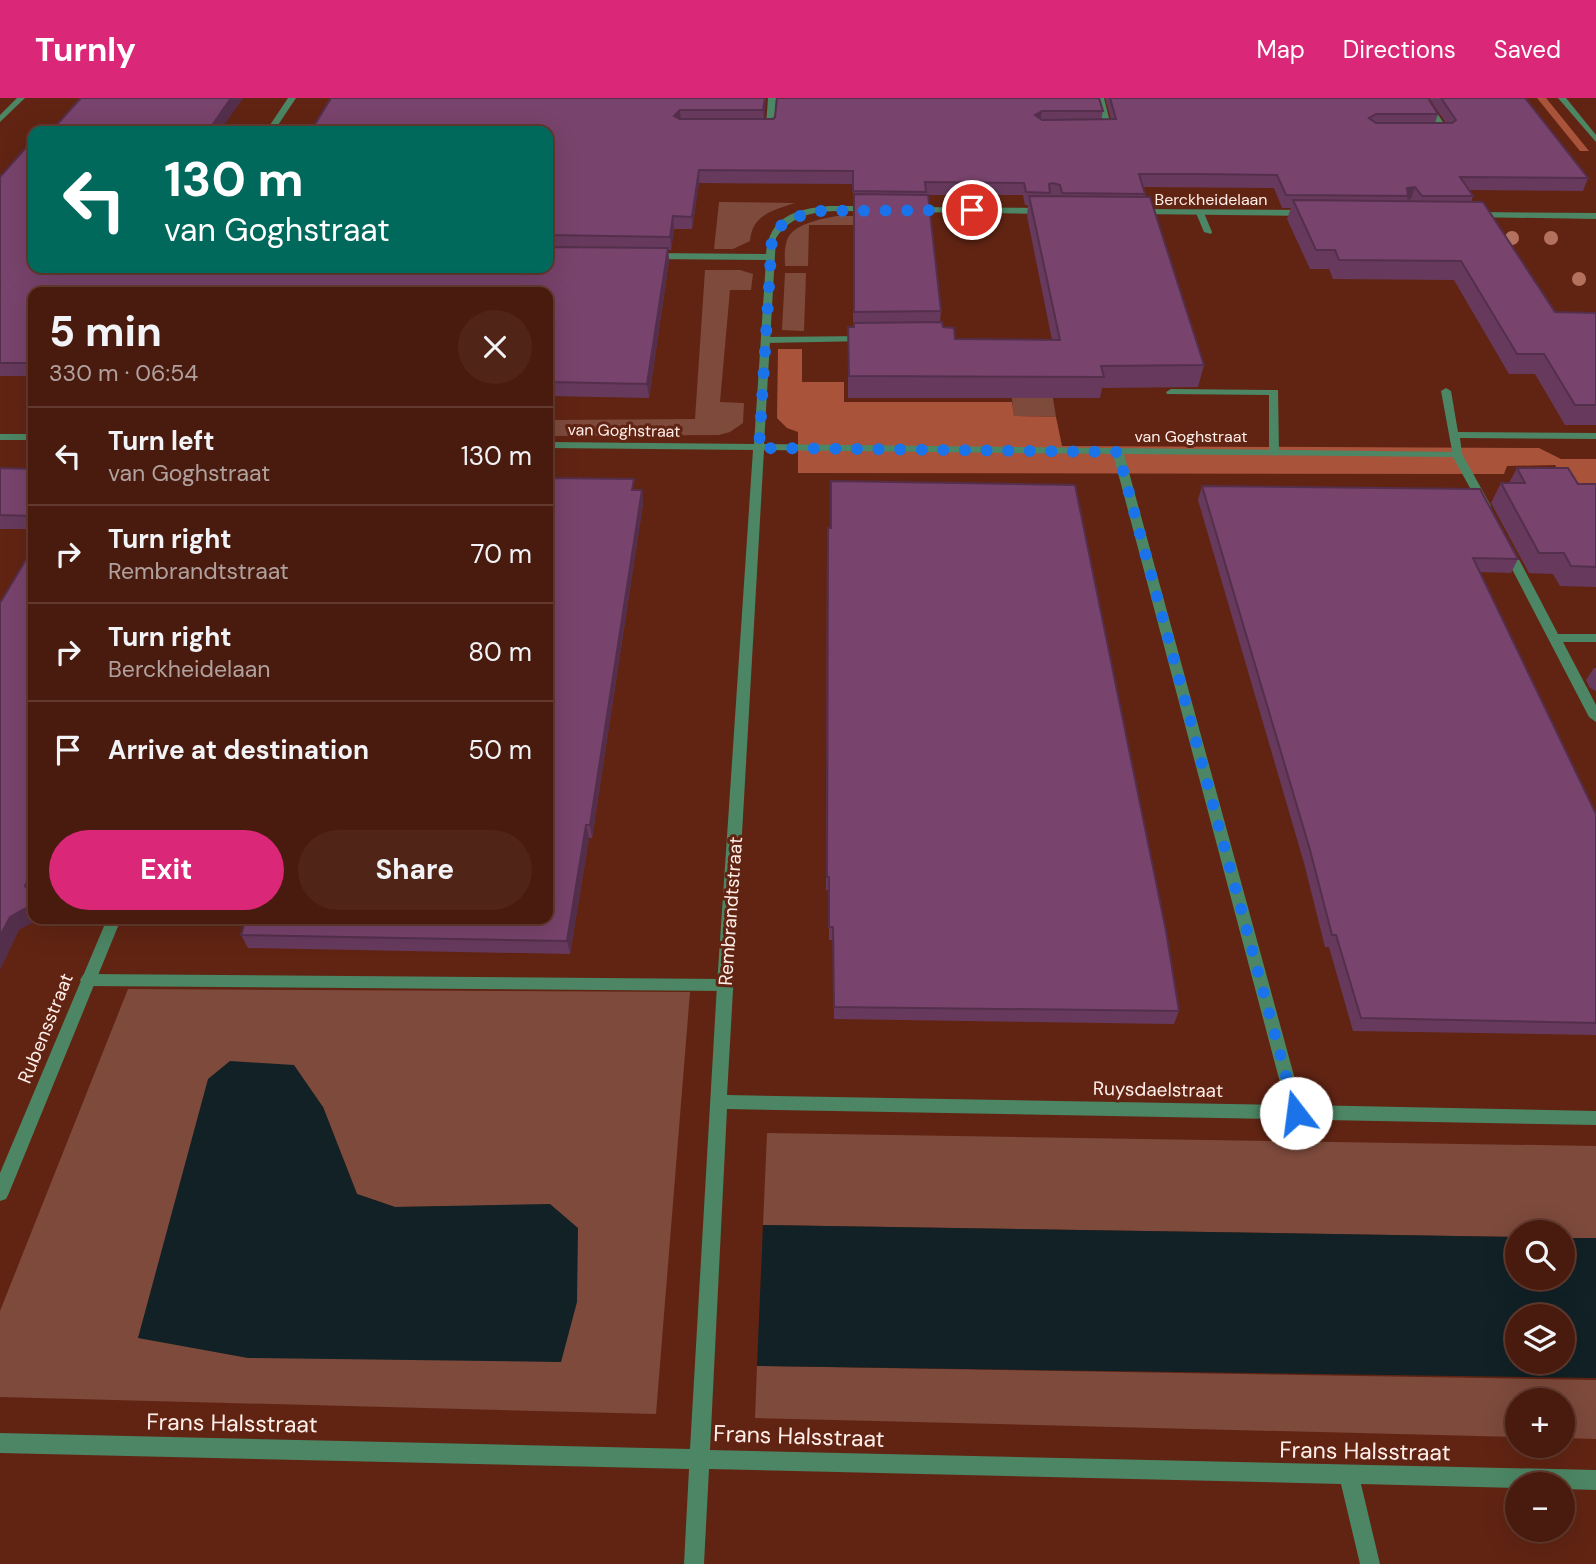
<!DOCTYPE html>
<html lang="en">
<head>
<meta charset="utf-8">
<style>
  body { margin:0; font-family:"DM Sans",sans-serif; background:#502417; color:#f1f3f6; height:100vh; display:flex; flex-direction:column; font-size:26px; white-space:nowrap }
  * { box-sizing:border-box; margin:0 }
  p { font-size:23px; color:#b1a19e }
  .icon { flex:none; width:38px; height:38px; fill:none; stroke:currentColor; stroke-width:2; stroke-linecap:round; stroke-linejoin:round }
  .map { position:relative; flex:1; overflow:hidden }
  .panel { position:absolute; left:28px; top:189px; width:525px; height:637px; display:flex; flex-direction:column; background:#491b0e; border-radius:14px; box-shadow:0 7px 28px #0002,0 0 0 2px #61392e }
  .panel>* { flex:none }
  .top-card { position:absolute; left:28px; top:28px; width:525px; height:147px; border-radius:14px; box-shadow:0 7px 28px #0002,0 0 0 2px #61392e; background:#00695c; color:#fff; overflow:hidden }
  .controls { position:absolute; left:1505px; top:1122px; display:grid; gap:14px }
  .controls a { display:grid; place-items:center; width:70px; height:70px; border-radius:50%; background:#491b0e; box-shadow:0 7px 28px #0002,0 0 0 2px #61392e; font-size:35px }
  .pin { position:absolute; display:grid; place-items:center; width:60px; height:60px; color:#fff; margin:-30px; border:4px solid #fff; border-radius:50%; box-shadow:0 2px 7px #0007 }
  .me { position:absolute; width:77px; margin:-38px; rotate:345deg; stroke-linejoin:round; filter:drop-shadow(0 0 5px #0008) }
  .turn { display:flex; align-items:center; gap:24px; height:147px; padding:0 21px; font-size:32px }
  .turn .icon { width:91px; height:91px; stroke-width:2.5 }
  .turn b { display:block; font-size:49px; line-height:60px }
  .round { display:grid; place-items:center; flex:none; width:74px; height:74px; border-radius:37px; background:#502417 }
  .summary { display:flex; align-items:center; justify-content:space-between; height:119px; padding:0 21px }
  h1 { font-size:42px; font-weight:700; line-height:52px }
  .button { display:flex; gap:14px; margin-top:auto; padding:14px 21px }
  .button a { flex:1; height:80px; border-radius:42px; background:#db2777; color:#fff; font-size:28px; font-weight:700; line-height:80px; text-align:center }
  .button a+a { background:#502417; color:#f1f3f6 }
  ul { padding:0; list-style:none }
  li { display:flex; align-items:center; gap:21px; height:98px; padding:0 21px; border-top:2px solid #61392e }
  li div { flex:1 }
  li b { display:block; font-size:26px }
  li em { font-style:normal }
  header { display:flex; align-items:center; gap:42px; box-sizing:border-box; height:98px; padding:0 35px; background:#db2777; color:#fff }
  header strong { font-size:33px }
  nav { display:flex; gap:38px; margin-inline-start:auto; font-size:24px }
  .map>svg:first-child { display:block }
  .green { fill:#7d4a3c; fill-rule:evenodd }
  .forest { fill:#aa533b }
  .water { fill:#112126; fill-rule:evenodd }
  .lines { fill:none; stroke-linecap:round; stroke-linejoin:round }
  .service { fill:#4c8664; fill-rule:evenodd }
  .pedestrian { fill:#4c8664; fill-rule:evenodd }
  .minor { fill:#4c8664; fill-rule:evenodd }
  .tertiary { fill:#4c8664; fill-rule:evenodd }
  .tree { fill:#b4715e }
  .wall { fill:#673a5d; fill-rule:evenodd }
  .shaded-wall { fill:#542f4c }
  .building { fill:#78436c; stroke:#542f4c; stroke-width:2 }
  .route { stroke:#1a73e8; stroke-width:12; stroke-dasharray:0 21.6 }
  .labels { text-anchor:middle; stroke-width:6; stroke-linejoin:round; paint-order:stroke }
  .far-street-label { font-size:16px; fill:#ffefea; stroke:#612413 }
  .street-label { font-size:19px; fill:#ffefea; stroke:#612413 }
  .near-street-label { font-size:23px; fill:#ffefea; stroke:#612413 }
</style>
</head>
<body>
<header>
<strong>Turnly</strong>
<nav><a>Map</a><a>Directions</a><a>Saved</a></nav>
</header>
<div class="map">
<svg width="1596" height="1466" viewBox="0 0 1596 1466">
  <rect width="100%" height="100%" fill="#612413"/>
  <g class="green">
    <path d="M719,104L795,105C773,112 752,117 750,143L733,151H714Z"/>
    <path d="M837,118H892L904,127H809L808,168H785C785,161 784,153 786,146C789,126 821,121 837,118Z"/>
    <polygon points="705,172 740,172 753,176 751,192 730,192 720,304 744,305 743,325 730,334 719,337 548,338 551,322 695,321"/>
    <polygon points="785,175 806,175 804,233 782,232"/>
    <polygon points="1005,244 1044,244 1056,319 1014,318"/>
    <path d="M128,891L690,894L656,1316L0,1299V1213ZM323,1009L357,1096L395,1109L550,1107L138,1239Z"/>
    <polygon points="767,1035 1596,1048 1596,1140 1563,1140 1563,1134 1517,1134 1517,1139 763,1127"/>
    <polygon points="757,1268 1596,1282 1596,1341 1563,1340 1563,1302 1517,1302 1517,1339 755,1320"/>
  </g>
  <g class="forest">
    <polygon points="1537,0 1546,0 1589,53 1580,53"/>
    <polygon points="778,251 802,251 802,284 844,284 844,304 1012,304 1014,318 1056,319 1062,348 1539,350 1561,361 1596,361 1596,399 1575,399 1555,367 1507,368 1504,376 798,375 798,334 787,330 777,320"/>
  </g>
  <g class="water">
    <polygon points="230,963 294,967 323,1009 357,1096 395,1109 550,1106 578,1130 577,1204 561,1264 248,1260 138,1240 208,981"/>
    <path d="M763,1127L1517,1139V1180H1563V1140H1596V1280L757,1268ZM1517,1218H1563V1264H1517Z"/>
  </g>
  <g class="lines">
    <g class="service">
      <polygon points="768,0 776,0 774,29 770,31 756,31 756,27 766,27"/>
      <polygon points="1096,0 1104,0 1112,32 1100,32 1096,30 1104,28"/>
      <polygon points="1419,0 1427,0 1449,33 1448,35 1433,35 1433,31 1439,31"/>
      <polygon points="1197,113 1204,115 1212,134 1211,136 1204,134 1196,115"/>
      <polygon points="866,238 869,239 869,243 766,245 761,242 766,239"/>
      <polygon points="1446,290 1451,293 1458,334 1596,335 1596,341 1460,340 1462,356 1457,359 1453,358 1441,293"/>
      <polygon points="1171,291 1278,292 1279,355 1274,358 1269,355 1269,297 1167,296 1166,294"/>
    </g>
    <polygon class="pedestrian" points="88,876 725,881 730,882 733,887 730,892 725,893 88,888 83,887 80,882 83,877"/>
    <g class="minor">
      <polygon points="288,0 296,0 274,33 266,33"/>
      <polygon points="1558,0 1566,0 1596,37 1596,44"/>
      <path d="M829,108H870L874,111L870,114C836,113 797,108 776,140L764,346L1461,354L1491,408L1489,410H1481L1453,359L1124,356L1302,1007L1596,1013V1027L727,1011L710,1352L1596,1372V1392L1563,1391V1386H1517V1390L1361,1386L1380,1466H1360L1341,1386L709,1371L704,1466H684L689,1371L0,1355V1335L690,1351L717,887L753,352L548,350V344L754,346L766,162L649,161L644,158L649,155L766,156C769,119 795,111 829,108ZM764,352L1113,356L1286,1007L727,997Z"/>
      <polygon points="911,109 1045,110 1049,113 1045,116 908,114 908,110"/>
      <polygon points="1138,111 1307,112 1311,115 1307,118 1135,116 1135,112"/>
      <polygon points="1474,114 1596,115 1596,121 1471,119 1470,117"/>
      <rect x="0" y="336" width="33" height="6"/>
      <polygon points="1507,446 1513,450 1558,536 1596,536 1596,544 1563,544 1596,607 1596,624 1589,619 1501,450"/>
      <polygon points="107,821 121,821 9,1095 6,1101 0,1103 0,1075"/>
    </g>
    <polygon class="tertiary" points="17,0 25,0 0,24 0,17"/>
  </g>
  <g class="tree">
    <circle cx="1512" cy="140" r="7"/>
    <circle cx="1551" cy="140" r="7"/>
    <circle cx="1579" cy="181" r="7"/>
  </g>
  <g class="wall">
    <path d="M331,0H766L764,21H773L775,19L777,0L1103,13L1101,22L1111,21L1105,0H1428L1438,16L1435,25H1446L1429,0H1525L1588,80L1583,93L1469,92L1473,98L1471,104L1555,214L1596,215V327H1565L1535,276H1509L1454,182L1333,181L1329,171H1310L1287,121L1291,110H1282L1274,90L1143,89L1145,96V99L1204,267L1198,289L1102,290L1100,300H848V229H853V86L699,85L692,131H674L671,152H668L669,163L649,300L548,298V194H33V278H0V79L33,170H548V33ZM926,97H1023L1025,107H1028L1027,118L1052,242L955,241L943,229L940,224L941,213Z"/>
    <polygon points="0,370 33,371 33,431 0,431"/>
    <polygon points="1517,370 1578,386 1596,386 1596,489 1560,488 1553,476 1529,475 1491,405 1501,385 1509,385"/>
    <polygon points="1202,388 1518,461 1511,475 1480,474 1596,716 1596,937 1353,933 1329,849 1325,849 1304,765 1198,402"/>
    <polygon points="636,392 642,392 643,406 592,740 589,740 570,856 248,850 241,837 548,821"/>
    <polygon points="827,444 1179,913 1174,926 834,921 833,842 829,842 829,792 826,792"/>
    <polygon points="1594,570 1596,570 1596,593 1590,590 1586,582"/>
  </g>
  <g class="shaded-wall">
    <polygon points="231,0 243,0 220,33 208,33"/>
    <polygon points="765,0 766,0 764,24 763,12"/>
    <polygon points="680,12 681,24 674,18"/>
    <polygon points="1042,13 1040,25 1035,17"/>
    <polygon points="699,72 699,85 692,131 692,119"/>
    <polygon points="1415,89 1411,101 1407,102 1408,98 1407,90"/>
    <polygon points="673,118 674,131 671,152 670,139"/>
    <polygon points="668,150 669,163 649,300 647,286"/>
    <polygon points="642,392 643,406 592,740 590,727"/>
    <polygon points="586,727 589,740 570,856 567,843"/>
    <polygon points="33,772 33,800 25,788"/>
    <polygon points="33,806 33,821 39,821 19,832 0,872 0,838 10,819"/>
  </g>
  <g class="building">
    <polygon points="81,0 231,0 208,33 46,33 48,31 53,31"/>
    <polygon points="331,0 765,0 763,12 680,12 674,18 680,21 773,21 775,19 777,0 1099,0 1103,13 1042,13 1035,17 1042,22 1116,21 1110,0 1428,0 1438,16 1376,16 1369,20 1376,25 1452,25 1456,22 1441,0 1525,0 1588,80 1460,79 1473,98 1422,98 1415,89 1407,90 1408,98 1286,97 1277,77 1199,76 1139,76 1145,96 1062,95 1060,87 1053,85 1049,86 1050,95 1026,94 1024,85 925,84 926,94 853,93 853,73 699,72 692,119 673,118 670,139 548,137 548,33 311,33"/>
    <polygon points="31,44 33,44 33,170 548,170 548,149 668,150 647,286 548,284 548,194 33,194 33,265 0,265 0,79"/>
    <polygon points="854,96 928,97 941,213 854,214"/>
    <polygon points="1029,98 1150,99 1204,267 1101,268 1104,279 849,278 848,229 854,229 854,225 942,224 943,229 954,230 955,241 1060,242"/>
    <polygon points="1293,102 1483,104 1555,214 1596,215 1596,307 1575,307 1544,256 1517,256 1461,163 1339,162 1335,152 1316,152"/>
    <polygon points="0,370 33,371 33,418 0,417"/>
    <polygon points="1517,370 1568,370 1578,386 1596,386 1596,469 1571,468 1564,455 1539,455 1501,385 1525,385"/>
    <polygon points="548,380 634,381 632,392 642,392 590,727 586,727 567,843 241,837 246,821 548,821"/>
    <polygon points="831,383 1075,387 1166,833 1179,913 834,909 833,829 829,829 829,779 827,779 828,430 831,430"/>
    <polygon points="1202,388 1480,391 1518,461 1473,460 1596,716 1596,925 1361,920 1336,837 1332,837 1310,752"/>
    <polygon points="33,450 33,772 25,788 33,799 33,806 10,819 0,838 0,505"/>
  </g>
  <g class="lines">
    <polyline class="route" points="972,112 813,113 784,124 772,140 759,350 1118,354 1296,1015"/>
  </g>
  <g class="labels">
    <g class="far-street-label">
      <text x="1211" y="107">Berckheidelaan</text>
      <text transform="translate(624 332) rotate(1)" y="6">van Goghstraat</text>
      <text x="1191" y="344">van Goghstraat</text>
    </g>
    <g class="street-label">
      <text transform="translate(730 813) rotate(-86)" y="7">Rembrandtstraat</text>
      <text transform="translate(45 930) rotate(-68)" y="7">Rubensstraat</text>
      <text transform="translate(1158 991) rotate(1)" y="7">Ruysdaelstraat</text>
    </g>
    <g class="near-street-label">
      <text transform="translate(232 1325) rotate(1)" y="8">Frans Halsstraat</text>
      <text transform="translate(799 1338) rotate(2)" y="8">Frans Halsstraat</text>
      <text transform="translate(1365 1353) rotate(1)" y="8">Frans Halsstraat</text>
    </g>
  </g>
</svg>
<div class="controls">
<a><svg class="icon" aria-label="search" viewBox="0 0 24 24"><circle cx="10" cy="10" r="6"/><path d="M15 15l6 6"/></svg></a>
<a><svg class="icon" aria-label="layers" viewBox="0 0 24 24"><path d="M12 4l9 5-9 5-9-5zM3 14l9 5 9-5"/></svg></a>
<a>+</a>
<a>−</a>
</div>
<div class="pin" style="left:972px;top:112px;background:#d93025"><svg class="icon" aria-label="arrive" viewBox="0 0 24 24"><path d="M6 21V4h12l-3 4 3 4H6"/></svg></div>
<svg class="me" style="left:1296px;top:1015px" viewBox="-20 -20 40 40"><circle r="19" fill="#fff"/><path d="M0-13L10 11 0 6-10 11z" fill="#1a73e8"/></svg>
<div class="top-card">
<div class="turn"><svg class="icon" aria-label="left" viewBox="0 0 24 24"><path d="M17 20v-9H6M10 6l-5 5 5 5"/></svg><div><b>130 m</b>van Goghstraat</div></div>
</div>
<section class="panel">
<div class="summary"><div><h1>5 min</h1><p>330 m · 06:54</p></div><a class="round"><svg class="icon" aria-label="close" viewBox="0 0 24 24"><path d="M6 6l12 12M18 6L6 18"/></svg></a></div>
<ul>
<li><svg class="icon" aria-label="left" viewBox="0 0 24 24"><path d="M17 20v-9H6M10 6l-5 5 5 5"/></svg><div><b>Turn left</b><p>van Goghstraat</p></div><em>130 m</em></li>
<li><svg class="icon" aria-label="right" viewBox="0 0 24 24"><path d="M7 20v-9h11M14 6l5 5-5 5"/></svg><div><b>Turn right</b><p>Rembrandtstraat</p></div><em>70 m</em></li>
<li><svg class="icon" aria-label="right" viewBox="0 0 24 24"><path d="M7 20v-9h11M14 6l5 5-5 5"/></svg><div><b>Turn right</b><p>Berckheidelaan</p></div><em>80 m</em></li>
<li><svg class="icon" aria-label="arrive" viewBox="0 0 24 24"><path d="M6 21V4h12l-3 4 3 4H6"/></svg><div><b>Arrive at destination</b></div><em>50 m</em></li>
</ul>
<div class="button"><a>Exit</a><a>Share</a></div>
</section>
</div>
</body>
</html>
